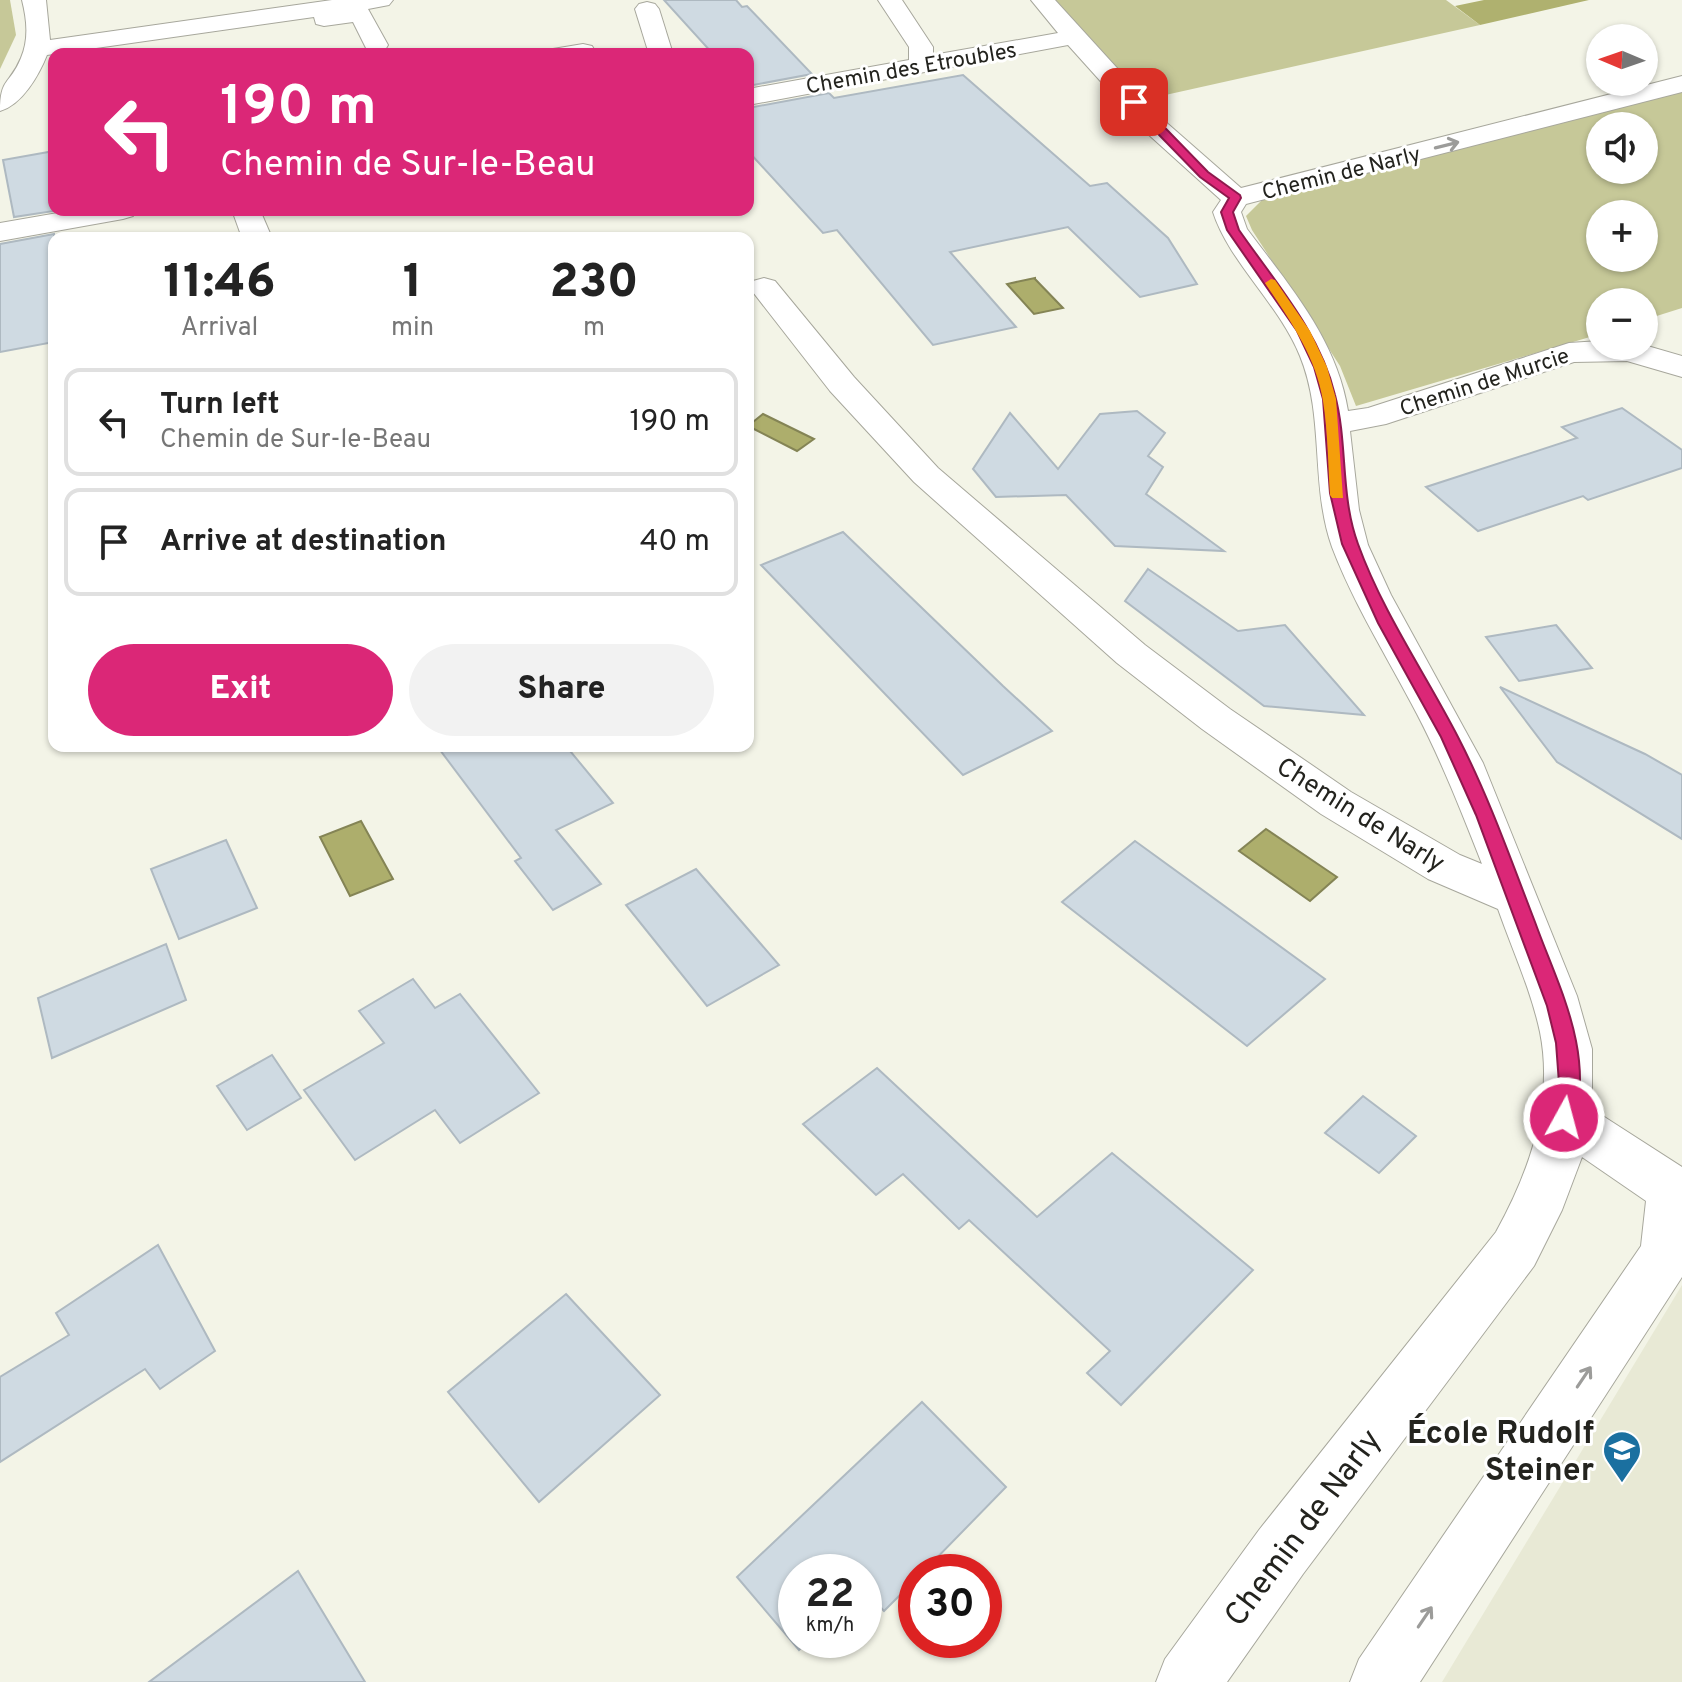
<!DOCTYPE html>
<html lang="en">
<head>
<meta charset="utf-8">
<style>
  body { margin:0; font-family:Overpass,sans-serif; background:#f2f2f2; color:#222; height:100vh; display:flex; flex-direction:column; font-size:30px; white-space:nowrap }
  * { box-sizing:border-box; margin:0 }
  p { font-size:26px; color:#767676 }
  .icon { flex:none; width:44px; height:44px; fill:none; stroke:currentColor; stroke-width:2; stroke-linecap:round; stroke-linejoin:round }
  .map { position:relative; flex:1; overflow:hidden }
  .panel { position:absolute; left:48px; top:232px; width:706px; height:520px; display:flex; flex-direction:column; background:#fff; border-radius:16px; box-shadow:0 2px 6px #0004 }
  .panel>* { flex:none }
  .banner { position:absolute; left:48px; top:48px; width:706px; height:168px; border-radius:16px; box-shadow:0 2px 6px #0004; background:#db2777; color:#fff; overflow:hidden }
  .needle { width:52px; rotate:272deg }
  .tools { position:absolute; left:1586px; top:24px; display:grid; gap:16px }
  .tools a { display:grid; place-items:center; width:72px; height:72px; border-radius:50%; background:#fff; box-shadow:0 2px 6px #0004; font-size:40px }
  .speed { position:absolute; left:778px; top:1554px; display:flex; gap:16px; font-size:40px; font-weight:700; text-align:center }
  .speed>* { display:grid; place-content:center; width:104px; height:104px; border-radius:50%; background:#fff; box-shadow:0 2px 6px #0004; line-height:1 }
  .speed small { font-size:20px; font-weight:400 }
  .speed .limit { border:12px solid #d22; background:#fff; color:#111 }
  .pin { position:absolute; display:grid; place-items:center; width:68px; height:68px; color:#fff; margin:-34px; border-radius:16px; box-shadow:0 4px 12px #0006 }
  .me { position:absolute; width:88px; margin:-44px; rotate:7deg; stroke-linejoin:round; filter:drop-shadow(0 0 6px #0008) }
  .turn { display:flex; align-items:center; gap:28px; height:168px; padding:0 40px; font-size:36px }
  .turn .icon { width:104px; height:104px; stroke-width:2.5 }
  .turn b { display:block; font-size:56px; line-height:68px }
  .eta { display:flex; justify-content:space-evenly; align-items:center; height:136px; text-align:center }
  .eta b { font-size:48px; font-weight:800; line-height:56px }
  .action { display:flex; gap:16px; margin-top:auto; padding:16px 40px }
  .action a { flex:1; height:92px; border-radius:48px; background:#db2777; color:#fff; font-size:32px; font-weight:800; line-height:92px; text-align:center }
  .action a+a { background:#f2f2f2; color:#222 }
  ul { padding:0; list-style:none }
  li { display:flex; align-items:center; gap:24px; height:108px; margin:0 16px 12px; padding:0 24px; border:4px solid #e0e0e0; border-radius:16px }
  li div { flex:1 }
  li b { display:block; font-size:30px }
  li em { font-style:normal }
  .map>svg:first-child { display:block }
  .built { fill:#e8e9d5 }
  .green { fill:#c6c898; fill-rule:evenodd }
  .forest { fill:#afb16f }
  .water { fill:#adae6c; stroke:#848455; stroke-width:2 }
  .building { fill:#cfdae2; stroke:#aeb9c1; stroke-width:2 }
  .lines { fill:none; stroke-linecap:round; stroke-linejoin:round }
  .minor-casing { stroke:#a7a79c; stroke-width:2 }
  .minor { fill:#fff; fill-rule:evenodd }
  .oneway { stroke:#9c9c9a }
  .route { fill:#db2777; stroke:#8e194d; stroke-width:2 }
  .slow { fill:#f59e0b }
  .labels { text-anchor:middle; stroke-width:6; stroke-linejoin:round; paint-order:stroke }
  .far-street-label { font-size:22px; fill:#23231e; stroke:#fff }
  .street-label { font-size:26px; fill:#23231e; stroke:#fff }
  .near-poi-label { font-size:32px; font-weight:bold; fill:#23231e; stroke:#fff; text-anchor:end }
  .near-street-label { font-size:32px; fill:#23231e; stroke:#fff }
</style>
</head>
<body>
<div class="map">
<svg width="1682" height="1682" viewBox="0 0 1682 1682">
  <rect width="100%" height="100%" fill="#f3f4e7"/>
  <polygon class="built" points="1682,1285 1682,1682 1442,1682"/>
  <g class="green">
    <polygon points="0,0 10,0 16,35 0,69"/>
    <polygon points="1043,0 1446,0 1480,25 1134,102"/>
    <path d="M1682,92V308L1644,320V302H1600V334L1356,406L1340,366L1252,230L1246,216L1262,200ZM1600,126H1644V170H1600ZM1600,214H1644V258H1600Z"/>
  </g>
  <polygon class="forest" points="1484,0 1589,0 1480,25 1455,6"/>
  <g class="water">
    <polygon points="1035,278 1035,279 1063,308 1034,314 1007,284"/>
    <polygon points="763,414 814,439 797,451 748,426"/>
    <polygon points="361,821 393,879 350,896 320,837"/>
    <polygon points="1266,829 1337,877 1310,901 1239,851"/>
  </g>
  <g class="building">
    <polygon points="664,0 736,0 742,7 747,6 812,74 748,86 748,54 713,54"/>
    <polygon points="963,75 1090,186 1107,183 1168,238 1197,284 1140,297 1068,227 950,252 1016,327 933,345 837,230 823,233 748,151 748,108 829,93 834,98"/>
    <polygon points="54,151 54,211 14,217 3,160"/>
    <polygon points="54,234 54,342 0,352 0,244"/>
    <polygon points="1622,408 1682,450 1682,468 1588,500 1583,496 1478,531 1426,487 1577,438 1562,427"/>
    <polygon points="1137,411 1165,433 1148,456 1163,467 1146,494 1224,551 1115,546 1066,495 996,497 973,469 1010,413 1058,469 1100,414"/>
    <polygon points="843,532 1003,686 1052,731 963,775 761,565"/>
    <polygon points="1148,569 1238,631 1285,625 1364,715 1264,706 1125,601"/>
    <polygon points="1556,625 1592,668 1519,681 1486,637"/>
    <polygon points="1500,687 1645,754 1682,775 1682,839 1557,762"/>
    <polygon points="437,746 566,746 613,803 556,830 601,884 553,910 515,861 521,858"/>
    <polygon points="226,840 257,908 179,939 151,869"/>
    <polygon points="1135,841 1325,979 1247,1046 1062,902"/>
    <polygon points="696,869 779,965 707,1006 626,905"/>
    <polygon points="166,944 186,1000 52,1058 38,998"/>
    <polygon points="413,979 435,1008 460,994 539,1093 460,1143 435,1110 355,1160 304,1090 384,1043 359,1011"/>
    <polygon points="272,1055 301,1098 247,1130 217,1086"/>
    <polygon points="877,1068 1037,1217 1112,1153 1253,1270 1121,1405 1087,1373 1110,1351 969,1220 959,1229 903,1174 876,1195 803,1124"/>
    <polygon points="1363,1096 1416,1136 1379,1173 1325,1133"/>
    <polygon points="158,1245 215,1351 160,1389 145,1369 0,1462 0,1377 69,1335 56,1313"/>
    <polygon points="566,1294 660,1395 539,1502 448,1392"/>
    <polygon points="922,1402 1006,1487 923,1572 916,1572 916,1579 884,1611 864,1590 864,1572 796,1572 796,1640 809,1640 799,1650 737,1577"/>
    <polygon points="298,1571 365,1682 149,1682"/>
  </g>
  <g class="lines">
    <g class="minor-casing">
      <g id="minor">
        <path d="M22,0H46L50,40L332,0H393L389,5L368,9L388,45L385,50H367L353,22L324,26L316,24L314,17L47,55C39,75 22,105 0,111C0,77 10,85 21,58C29,39 27,20 22,0Z"/>
        <path d="M878,0H902L933,47V55L1058,33L1031,0H1055L1168,124L1241,188L1682,76V92L1246,204L1241,212L1247,229C1289,285 1337,340 1348,411L1368,408L1569,343L1600,341V346L1644,345L1682,356V377L1627,361L1574,362L1386,424L1350,431L1359,510L1368,545L1391,595L1483,763L1577,996L1592,1049V1109L1682,1167V1277L1420,1682H1350L1359,1659L1641,1246L1646,1201L1582,1157L1562,1210L1534,1266L1303,1574L1227,1682H1156L1165,1659L1259,1530L1496,1232C1530,1171 1554,1101 1540,1032C1531,990 1512,949 1498,909L1428,879L1321,814L1202,729L1117,663L914,482L830,391L749,287L753,281L764,278L775,281L854,377L938,468L1145,645L1230,709L1351,792L1460,855L1482,864C1462,813 1442,762 1417,714C1388,658 1354,605 1332,547C1310,485 1325,417 1300,356C1279,304 1229,262 1213,212L1221,200L1149,135L1068,45L748,105V89L909,60V47Z"/>
        <polygon points="647,2 655,4 659,9 673,54 649,54 635,9 639,4"/>
        <polygon points="583,44 592,46 595,51 593,54 550,54 553,49"/>
        <polygon points="75,210 137,210 133,216 123,219 0,241 0,223"/>
        <polygon points="232,210 260,210 272,238 242,238"/>
      </g>
    </g>
    <use href="#minor" class="minor"/>
  </g>
  <defs><path id="oneway-shaft" d="M-6 0H5M1.5-3L5.5 0L1.5 3" fill="none" stroke-width="1.6" stroke-linecap="round" stroke-linejoin="round" transform="scale(2)"/></defs>
  <g class="oneway">
    <use href="#oneway-shaft" transform="translate(1447 145) rotate(-14)"/>
    <use href="#oneway-shaft" transform="translate(1584 1377) rotate(-56)"/>
    <use href="#oneway-shaft" transform="translate(1425 1617) rotate(-56)"/>
  </g>
  <path class="route" d="M1130,100H1138L1208,172L1240,195L1241,198L1233,212L1239,230C1275,282 1320,332 1335,395C1348,444 1340,495 1358,544C1383,613 1425,673 1458,737C1489,797 1511,860 1535,922C1549,961 1568,1000 1576,1041C1581,1066 1583,1102 1572,1125L1564,1127L1557,1125L1554,1118L1559,1083L1556,1043L1547,1006L1476,815L1441,737L1378,623L1342,544L1330,493L1323,399L1314,367L1297,331L1227,230L1221,212L1229,198L1200,177L1130,105Z"/>
  <path class="slow" d="M1271,279L1275,280L1310,331L1327,367L1336,399L1343,498H1332L1330,495C1328,464 1328,432 1323,401C1316,356 1289,319 1265,283Z"/>
  <defs>
    <g id="school-pin" transform="scale(2)"><path d="M0 17L-7.5 6A9.5 9.5 0 1 1 7.5 6Z" fill="#1b70a0" stroke="#fff"/><path d="M0-5L7-2L0 1L-7-2ZM-4 1L0 2.5L4 1V4Q0 6-4 4Z" fill="#fff"/></g>
  </defs>
  <g fill-rule="evenodd">
    <use href="#school-pin" x="1622" y="1450"/>
  </g>
  <g class="labels">
    <g class="far-street-label">
      <text transform="translate(911 67) rotate(-10)" y="8">Chemin des Etroubles</text>
      <text transform="translate(1341 172) rotate(-14)" y="8">Chemin de Narly</text>
      <text transform="translate(1484 381) rotate(-18)" y="8">Chemin de Murcie</text>
    </g>
    <g class="street-label">
      <text transform="translate(1361 814) rotate(32)" y="9">Chemin de Narly</text>
    </g>
    <g class="near-poi-label">
      <text x="1594" y="1443">École Rudolf<tspan x="1594" dy="37">Steiner</tspan></text>
    </g>
    <g class="near-street-label">
      <text transform="translate(1302 1527) rotate(-53)" y="11">Chemin de Narly</text>
    </g>
  </g>
</svg>
<div class="tools">
<a><svg class="needle" viewBox="-14 -14 28 28"><path d="M0-13l5 13h-10z" fill="#e53935"/><path d="M0 13l5-13h-10z" fill="#767676"/></svg></a>
<a><svg class="icon" aria-label="sound" viewBox="0 0 24 24"><path d="M4 9h4l5-4v14l-5-4H4zM17 9q2 3 0 6"/></svg></a>
<a>+</a>
<a>−</a>
</div>
<div class="speed"><div>22<small>km/h</small></div><div class="limit">30</div></div>
<div class="pin" style="left:1134px;top:102px;background:#d93025"><svg class="icon" aria-label="arrive" viewBox="0 0 24 24"><path d="M6 21V4h12l-3 4 3 4H6"/></svg></div>
<svg class="me" style="left:1564px;top:1118px" viewBox="-20 -20 40 40"><circle r="17" fill="#db2777" stroke="#fff" stroke-width="3"/><path d="M0-11L8 9 0 5-8 9z" fill="#fff"/></svg>
<div class="banner">
<div class="turn"><svg class="icon" aria-label="left" viewBox="0 0 24 24"><path d="M17 20v-9H6M10 6l-5 5 5 5"/></svg><div><b>190 m</b>Chemin de Sur-le-Beau</div></div>
</div>
<section class="panel">
<div class="eta">
<div><b>11:46</b><p>Arrival</p></div>
<div><b>1</b><p>min</p></div>
<div><b>230</b><p>m</p></div>
</div>
<ul>
<li><svg class="icon" aria-label="left" viewBox="0 0 24 24"><path d="M17 20v-9H6M10 6l-5 5 5 5"/></svg><div><b>Turn left</b><p>Chemin de Sur-le-Beau</p></div><em>190 m</em></li>
<li><svg class="icon" aria-label="arrive" viewBox="0 0 24 24"><path d="M6 21V4h12l-3 4 3 4H6"/></svg><div><b>Arrive at destination</b></div><em>40 m</em></li>
</ul>
<div class="action"><a>Exit</a><a>Share</a></div>
</section>
</div>
</body>
</html>
